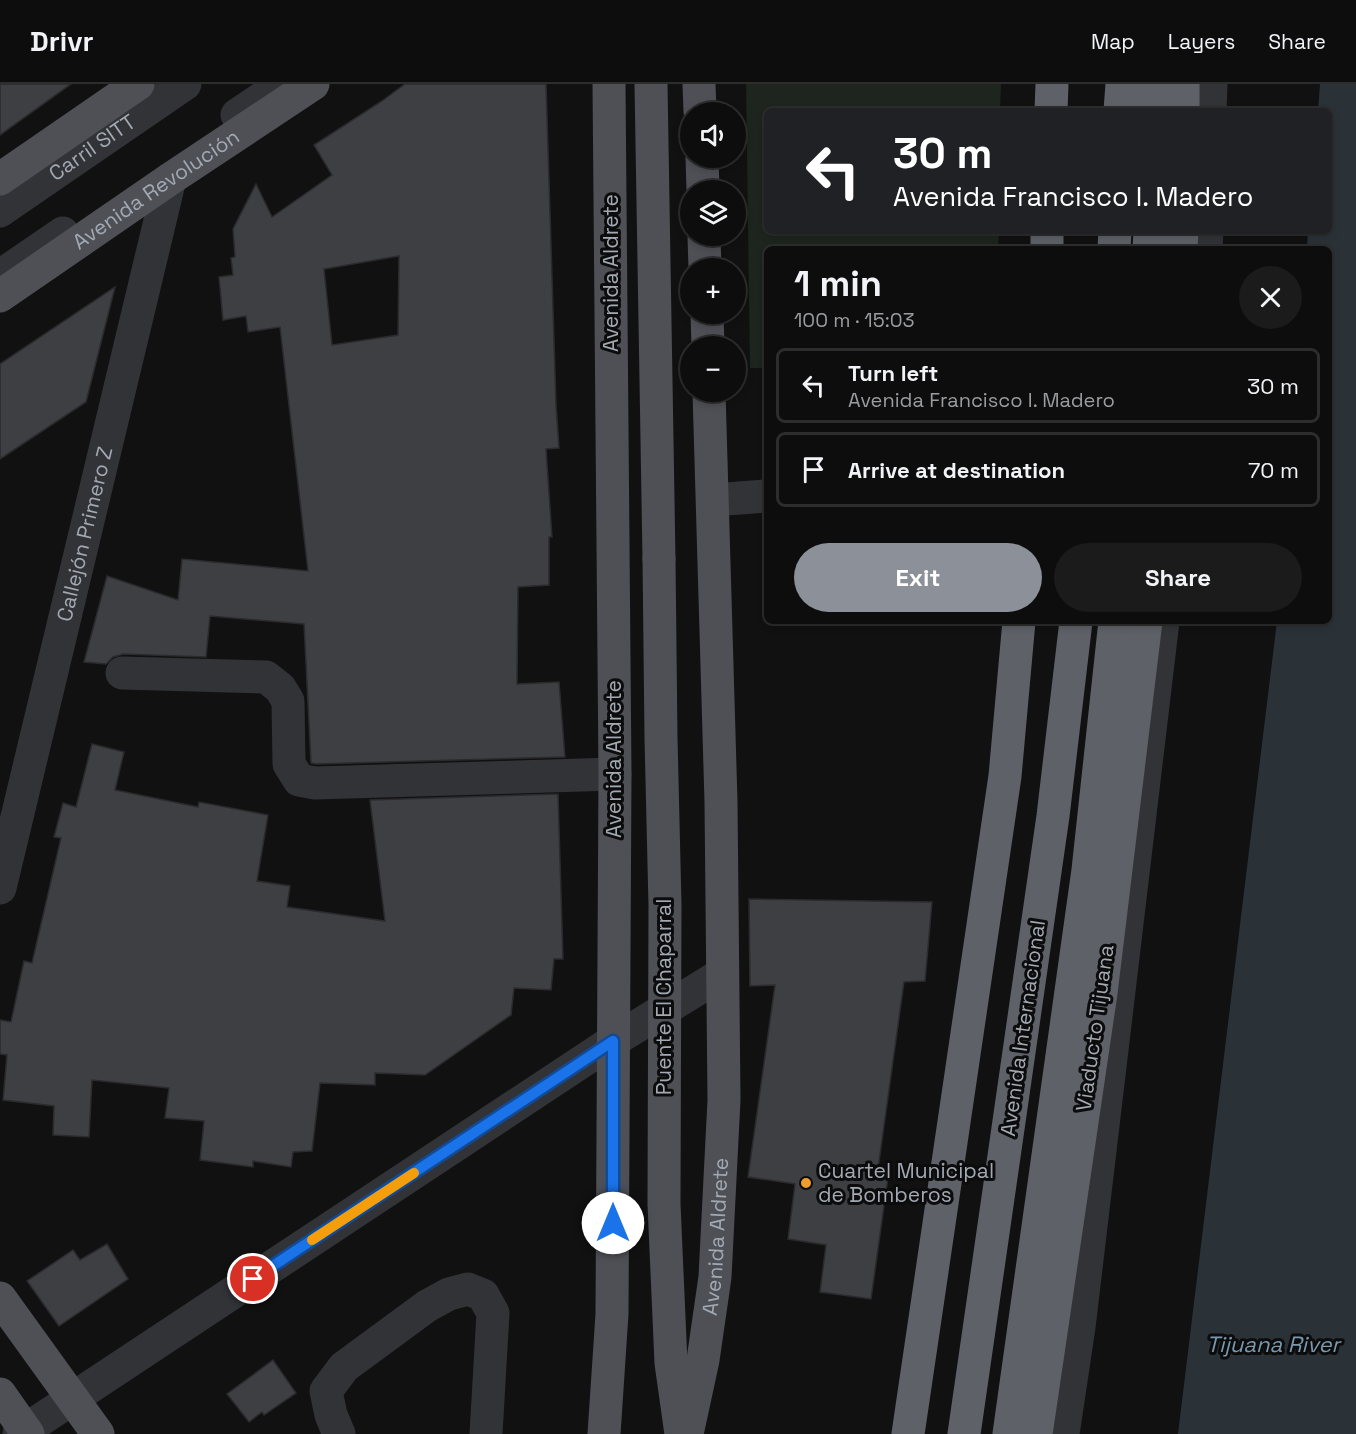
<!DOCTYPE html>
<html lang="en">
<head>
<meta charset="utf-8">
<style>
  body { margin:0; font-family:"Space Grotesk",sans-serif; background:#1b1b1c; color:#f1f3f6; height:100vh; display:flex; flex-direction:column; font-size:22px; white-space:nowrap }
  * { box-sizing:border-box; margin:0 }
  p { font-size:20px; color:#9a9c9e }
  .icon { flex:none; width:33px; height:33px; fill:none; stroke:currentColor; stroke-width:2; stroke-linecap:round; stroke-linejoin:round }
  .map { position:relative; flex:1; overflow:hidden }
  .side { position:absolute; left:764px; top:162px; width:568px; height:378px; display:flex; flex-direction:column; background:#0d0d0e; border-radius:9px; box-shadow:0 3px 9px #0003,0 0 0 2px #2d2d2e }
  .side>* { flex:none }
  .top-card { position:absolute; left:764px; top:24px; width:568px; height:126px; border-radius:9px; box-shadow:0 3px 9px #0003,0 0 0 2px #2d2d2e; background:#202124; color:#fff; overflow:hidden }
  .buttons { position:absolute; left:680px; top:18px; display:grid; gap:12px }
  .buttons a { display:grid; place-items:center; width:66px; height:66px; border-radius:50%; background:#0d0d0e; box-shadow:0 3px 9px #0003,0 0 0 2px #2d2d2e; font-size:30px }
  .pin { position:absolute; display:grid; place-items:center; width:51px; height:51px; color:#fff; margin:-26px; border:3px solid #fff; border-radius:50%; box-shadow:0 2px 6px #0007 }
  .me { position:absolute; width:66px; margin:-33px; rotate:0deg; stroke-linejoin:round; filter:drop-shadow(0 0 4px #0008) }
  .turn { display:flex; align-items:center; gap:21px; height:126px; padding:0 30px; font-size:27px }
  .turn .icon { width:78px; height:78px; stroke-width:2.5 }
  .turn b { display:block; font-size:42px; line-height:51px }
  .round { display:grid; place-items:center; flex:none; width:63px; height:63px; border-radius:32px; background:#1b1b1c }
  .head { display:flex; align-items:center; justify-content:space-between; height:102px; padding:0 30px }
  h1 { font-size:36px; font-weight:800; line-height:45px }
  .button { display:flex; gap:12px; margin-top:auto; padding:12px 30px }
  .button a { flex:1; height:69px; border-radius:36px; background:#8c9099; color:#fff; font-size:24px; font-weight:800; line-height:69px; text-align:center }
  .button a+a { background:#1b1b1c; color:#f1f3f6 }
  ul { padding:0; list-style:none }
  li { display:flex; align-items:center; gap:18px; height:75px; margin:0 12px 9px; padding:0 18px; border:3px solid #2d2d2e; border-radius:9px }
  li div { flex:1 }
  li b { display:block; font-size:22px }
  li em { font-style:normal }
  header { display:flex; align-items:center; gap:36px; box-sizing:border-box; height:84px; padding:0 30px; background:#0d0d0e; border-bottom:2px solid #2d2d2e }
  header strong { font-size:28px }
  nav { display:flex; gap:33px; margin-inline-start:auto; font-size:21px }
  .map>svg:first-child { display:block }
  .green { fill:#1d251e }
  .water { fill:#2a3238 }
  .building { fill:#3d3f42; stroke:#2b2b2e; stroke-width:1.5; fill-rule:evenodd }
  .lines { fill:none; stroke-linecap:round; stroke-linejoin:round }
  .minor { stroke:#323337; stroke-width:33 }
  .major { stroke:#4e5056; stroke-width:33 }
  .highway { stroke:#5e6268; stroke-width:33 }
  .major-bridge { stroke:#4e5056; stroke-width:33 }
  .route-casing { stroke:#114b97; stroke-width:15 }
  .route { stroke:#1a73e8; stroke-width:10 }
  .slow { stroke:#f59e0b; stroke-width:10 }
  .poi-dot { fill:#ef9e2d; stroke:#0c0c0d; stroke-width:2 }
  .labels { text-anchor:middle; stroke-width:6; stroke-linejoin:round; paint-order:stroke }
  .street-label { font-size:21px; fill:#a2a9b3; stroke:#0c0c0d }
  .poi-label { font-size:21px; fill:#a2a9b3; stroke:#0c0c0d; text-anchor:start }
  .water-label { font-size:22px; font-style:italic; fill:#7999ae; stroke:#0c0c0d }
</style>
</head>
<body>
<header>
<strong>Drivr</strong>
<nav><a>Map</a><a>Layers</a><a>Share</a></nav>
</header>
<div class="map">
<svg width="1356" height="1350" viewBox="0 0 1356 1350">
  <rect width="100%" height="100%" fill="#111112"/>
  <polygon class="green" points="746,0 1001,0 1000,27 766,27 766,147 999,147 998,165 766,165 766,284 750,284"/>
  <polygon class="water" points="1320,0 1356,0 1356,1350 1178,1350 1277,537 1329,537 1329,165 1307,165 1308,147 1329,147 1329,27 1318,27"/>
  <g class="building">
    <polygon points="0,0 71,0 0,51"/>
    <path d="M405,0H546L556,321L559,364L546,365L552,453H549V501L518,503L517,600L559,598L565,673L316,680L311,679L304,540L210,532L206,573L123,570L113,573L106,580L84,578L107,492L178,516L182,475L308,487L280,243L248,248L246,232L223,236L219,193L233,191L231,174L235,173L233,145L256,100L272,133L332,91L314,61L382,17ZM399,172L398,251L332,261L324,185Z"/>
    <polygon points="115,203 86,318 0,375 0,280"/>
    <polygon points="92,660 124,668 115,706 198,723 199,718 268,731 257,797 290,802 287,823 385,837 370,716 558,710 563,875 554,875 551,906 514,904 511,931 425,991 375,989 375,1001 320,999 312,1067 293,1068 291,1083 253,1077 253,1083 200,1076 204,1037 165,1034 169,1004 92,996 89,1053 53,1051 54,1022 3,1016 7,971 0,970 0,936 11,938 24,877 32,879 61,754 54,753 63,719 76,723"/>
    <polygon points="749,815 932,818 925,897 904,898 878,1085 889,1086 871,1215 820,1208 826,1161 788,1155 795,1100 748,1093 775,901 750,902"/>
    <polygon points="107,1160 128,1195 59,1242 27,1197 73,1166 80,1176"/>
    <polygon points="273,1276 296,1309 264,1331 262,1328 249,1338 227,1310"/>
  </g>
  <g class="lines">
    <g class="minor">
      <polyline points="1210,27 1211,0"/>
      <polyline points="237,31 283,0"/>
      <path id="s1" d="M0,127L185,0"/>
      <polyline points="1206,165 1207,147"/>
      <polyline points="0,192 63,149"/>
      <polyline points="713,416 766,412"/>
      <polyline points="122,589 266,593 280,604 288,617 289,680 299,696 315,699 615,690"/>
      <path id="s2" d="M0,804L170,95"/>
      <polyline points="19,1350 613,957 722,890"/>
      <polyline points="339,1350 331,1331 326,1307 344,1283 427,1222 449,1210 468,1205 483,1211 493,1229 486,1350"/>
      <polyline points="1063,1350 1079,1243 1163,537"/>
    </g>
    <g class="major">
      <polyline points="651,0 659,475"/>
      <polyline points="699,0 700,28"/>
      <polyline points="702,74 703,106"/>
      <polyline points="0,95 138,0"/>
      <polyline points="704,152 705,184"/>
      <path id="s3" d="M0,212L170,95L313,0"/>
      <polyline points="707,230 708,262"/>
      <polyline points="0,1214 98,1350"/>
      <polyline points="0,1310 28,1350"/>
      <polyline points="604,1350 612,1230 615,690 609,0"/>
      <path id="s4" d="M687,1350L703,1276L715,1193L724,1016L721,718L709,308"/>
    </g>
    <g class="highway">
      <polyline points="1152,0 1152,27"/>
      <polyline points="1183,0 1183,27"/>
      <polyline points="1051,27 1052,0"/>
      <polyline points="1120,27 1122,0"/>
      <polyline points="1047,165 1047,147"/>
      <polyline points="1114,165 1115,147"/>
      <polyline points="1149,165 1150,147"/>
      <polyline points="1181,165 1182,147"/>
      <polyline points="908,1350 1005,692 1019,537"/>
      <polyline points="964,1350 1053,732 1076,537"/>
      <polyline points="1009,1350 1088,786 1115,537"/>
      <polyline points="1036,1350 1101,909 1146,537"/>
    </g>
    <polyline class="major-bridge" points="659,475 661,654 665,821 664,1120 671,1279 681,1350"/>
  </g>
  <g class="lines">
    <g class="route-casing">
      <polyline id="route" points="253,1195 613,957 613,1139"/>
    </g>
    <use href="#route" class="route"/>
    <polyline class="slow" points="312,1156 414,1089"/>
  </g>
  <circle class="poi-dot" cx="806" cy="1099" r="6"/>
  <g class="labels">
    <g class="street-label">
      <text dy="7" stroke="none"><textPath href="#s1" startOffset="112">Carril SITT</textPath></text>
      <text dy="7" stroke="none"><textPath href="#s3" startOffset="189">Avenida Revolución</textPath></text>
      <text transform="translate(611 189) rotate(-90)" y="7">Avenida Aldrete</text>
      <text dy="7" stroke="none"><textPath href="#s2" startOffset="364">Callejón Primero Z</textPath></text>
      <text transform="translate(614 675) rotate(-90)" y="7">Avenida Aldrete</text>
      <text transform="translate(664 913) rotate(-90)" y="7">Puente El Chaparral</text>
      <text transform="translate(1023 944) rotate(-82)" y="7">Avenida Internacional</text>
      <text transform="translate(1095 944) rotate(-82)" y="7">Viaducto Tijuana</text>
      <text dy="7" stroke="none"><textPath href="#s4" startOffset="200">Avenida Aldrete</textPath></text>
    </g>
    <g class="poi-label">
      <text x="818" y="1094">Cuartel Municipal<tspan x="818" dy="24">de Bomberos</tspan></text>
    </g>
    <g class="water-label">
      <text x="1273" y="1268">Tijuana River</text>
    </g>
  </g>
</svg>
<div class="buttons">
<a><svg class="icon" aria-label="sound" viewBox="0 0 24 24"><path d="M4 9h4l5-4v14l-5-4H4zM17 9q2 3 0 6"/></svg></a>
<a><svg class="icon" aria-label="layers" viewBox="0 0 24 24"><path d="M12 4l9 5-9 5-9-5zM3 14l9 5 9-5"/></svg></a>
<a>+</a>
<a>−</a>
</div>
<div class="pin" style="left:253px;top:1195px;background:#d93025"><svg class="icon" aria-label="arrive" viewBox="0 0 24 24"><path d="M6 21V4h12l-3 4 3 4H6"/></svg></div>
<svg class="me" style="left:613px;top:1139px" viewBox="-20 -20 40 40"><circle r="19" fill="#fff"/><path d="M0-13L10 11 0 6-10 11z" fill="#1a73e8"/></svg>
<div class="top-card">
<div class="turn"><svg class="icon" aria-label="left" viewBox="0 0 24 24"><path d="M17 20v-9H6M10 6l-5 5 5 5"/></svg><div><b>30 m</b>Avenida Francisco I. Madero</div></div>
</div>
<section class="side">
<div class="head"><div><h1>1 min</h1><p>100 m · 15:03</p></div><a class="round"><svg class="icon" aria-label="close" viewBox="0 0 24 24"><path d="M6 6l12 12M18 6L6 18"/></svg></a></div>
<ul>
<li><svg class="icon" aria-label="left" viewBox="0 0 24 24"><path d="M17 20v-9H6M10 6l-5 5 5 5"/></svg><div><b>Turn left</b><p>Avenida Francisco I. Madero</p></div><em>30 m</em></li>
<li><svg class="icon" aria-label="arrive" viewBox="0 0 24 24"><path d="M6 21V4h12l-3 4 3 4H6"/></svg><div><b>Arrive at destination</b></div><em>70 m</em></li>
</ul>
<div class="button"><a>Exit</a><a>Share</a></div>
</section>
</div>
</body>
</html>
